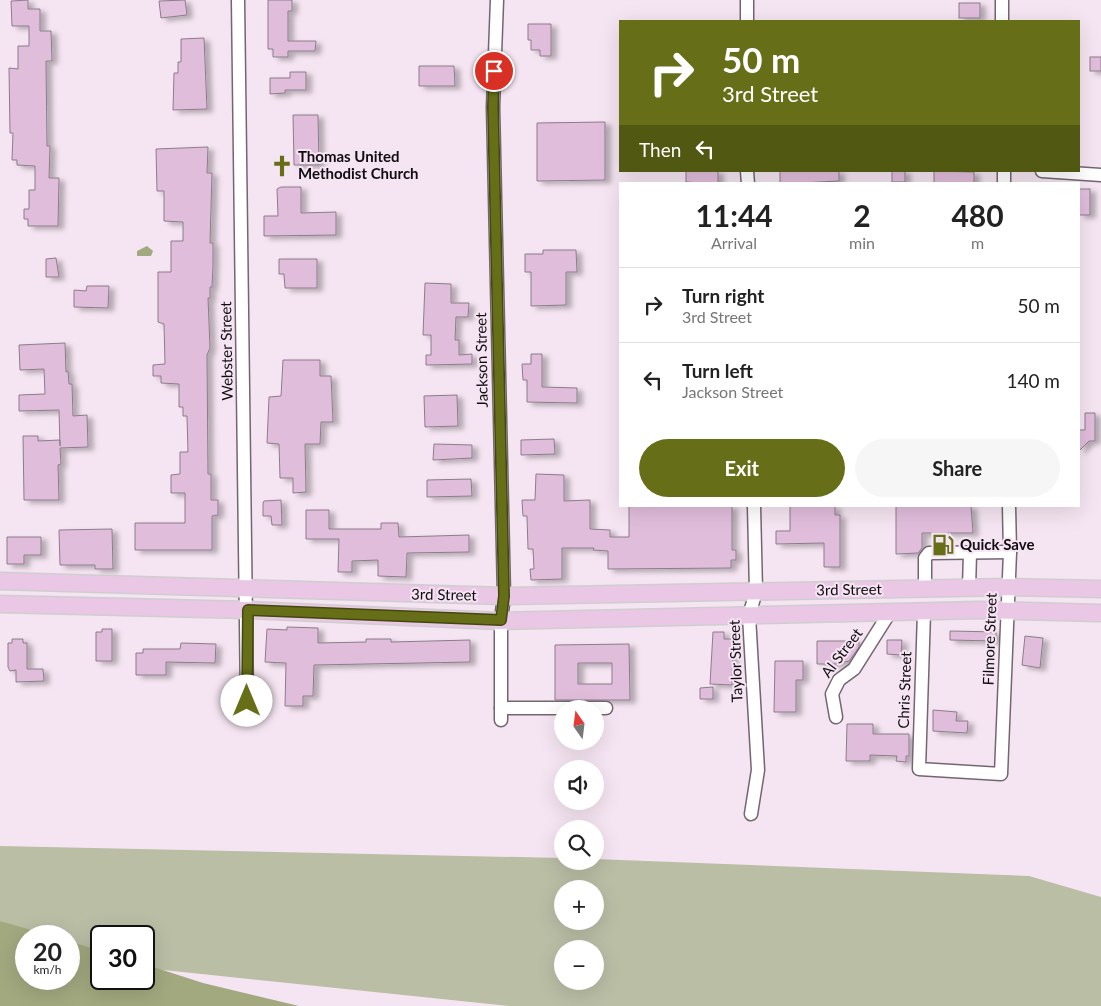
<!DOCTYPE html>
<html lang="en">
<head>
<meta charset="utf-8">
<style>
  body { margin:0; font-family:Lato,sans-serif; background:#f6f6f6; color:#222; height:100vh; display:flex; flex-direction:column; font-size:19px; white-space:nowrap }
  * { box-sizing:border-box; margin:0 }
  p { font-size:16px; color:#767676 }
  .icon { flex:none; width:28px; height:28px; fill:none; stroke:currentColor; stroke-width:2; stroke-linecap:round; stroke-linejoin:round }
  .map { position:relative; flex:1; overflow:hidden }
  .details { position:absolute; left:619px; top:182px; width:461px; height:325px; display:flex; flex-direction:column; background:#fff; border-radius:0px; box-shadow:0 5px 20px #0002 }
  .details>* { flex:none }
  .hud { position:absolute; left:619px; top:20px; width:461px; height:152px; border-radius:0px; box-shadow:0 5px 20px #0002; background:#666f17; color:#fff; overflow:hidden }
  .needle { width:32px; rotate:346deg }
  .buttons { position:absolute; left:554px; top:700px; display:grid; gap:10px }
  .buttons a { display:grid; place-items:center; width:50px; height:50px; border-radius:50%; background:#fff; box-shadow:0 5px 20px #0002; font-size:25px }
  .speed { position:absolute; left:15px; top:925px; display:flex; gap:10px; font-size:25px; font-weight:700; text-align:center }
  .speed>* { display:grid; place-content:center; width:65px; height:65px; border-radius:50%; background:#fff; box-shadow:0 5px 20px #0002; line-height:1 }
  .speed small { font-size:12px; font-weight:400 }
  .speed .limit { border:2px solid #111; border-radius:8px; background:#fff; color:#111 }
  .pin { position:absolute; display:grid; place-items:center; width:42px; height:42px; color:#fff; margin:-21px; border:2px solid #fff; border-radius:50%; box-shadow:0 1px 5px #0007 }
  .me { position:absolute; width:55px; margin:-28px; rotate:0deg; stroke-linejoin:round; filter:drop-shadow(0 0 4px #0008) }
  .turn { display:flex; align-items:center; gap:18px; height:105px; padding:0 20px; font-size:22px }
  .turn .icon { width:65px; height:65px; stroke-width:2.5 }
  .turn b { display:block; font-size:35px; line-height:42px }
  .then { display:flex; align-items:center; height:48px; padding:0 20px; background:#0003; gap:10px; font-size:19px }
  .eta { display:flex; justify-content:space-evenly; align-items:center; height:85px; text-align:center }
  .eta b { font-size:30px; font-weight:700; line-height:35px }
  .action { display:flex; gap:10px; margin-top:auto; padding:10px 20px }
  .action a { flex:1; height:58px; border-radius:30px; background:#666f17; color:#fff; font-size:20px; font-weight:700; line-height:58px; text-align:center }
  .action a+a { background:#f6f6f6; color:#222 }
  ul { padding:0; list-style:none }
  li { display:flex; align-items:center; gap:15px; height:75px; padding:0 20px; border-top:1px solid #e0e0e0 }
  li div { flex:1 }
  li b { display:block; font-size:19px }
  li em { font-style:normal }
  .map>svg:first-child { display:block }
  .green { fill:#babea5; fill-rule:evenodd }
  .water { fill:#a2a97f }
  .building { fill:#e1bddc; stroke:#8b7d89; fill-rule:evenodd; filter:url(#shadow) }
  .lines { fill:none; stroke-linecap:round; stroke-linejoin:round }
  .minor-casing { stroke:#736671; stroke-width:15 }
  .major-casing { stroke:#cfcecf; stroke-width:19 }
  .minor { stroke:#fff; stroke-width:12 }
  .major { stroke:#ebc7e6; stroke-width:16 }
  .route-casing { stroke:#42480f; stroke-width:12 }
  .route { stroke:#666f17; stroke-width:9 }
  .labels { text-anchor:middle; stroke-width:4; stroke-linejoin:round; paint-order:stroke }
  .poi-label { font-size:15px; font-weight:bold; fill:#110c11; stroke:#f5e5f2; text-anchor:start }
  .street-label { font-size:15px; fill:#110c11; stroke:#f5e5f2 }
</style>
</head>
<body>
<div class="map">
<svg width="1101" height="1006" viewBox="0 0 1101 1006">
  <defs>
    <filter id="shadow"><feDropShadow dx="5.5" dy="3" stdDeviation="2.5" flood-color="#0004"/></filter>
  </defs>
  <rect width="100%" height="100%" fill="#f5e5f2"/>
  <path class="green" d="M0,846L562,858V861H595V859L1029,876L1101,897V1006H509L154,969L144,967V936H101V961L69,956V936H26L0,945ZM562,889H595V921H562ZM562,949H595V981H562Z"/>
  <g class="water">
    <polygon points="147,246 153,251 151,256 137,256 137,251"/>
    <polygon points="0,921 52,936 26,936 26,979 69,979 69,941 101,951 101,979 144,979 144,964 203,983 299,1006 0,1006"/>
  </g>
  <g class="building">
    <polygon points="28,0 28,9 40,9 40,31 51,31 52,61 46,61 47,146 50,146 49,178 59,178 58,226 28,226 28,219 24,219 24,209 29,209 29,190 35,190 35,166 17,165 17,160 12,160 13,133 10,133 9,68 18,69 18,46 29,46 29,26 12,26 11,1"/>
    <polygon points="185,0 187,15 161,18 159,1"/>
    <polygon points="268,0 292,0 292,11 288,11 288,41 316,41 315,51 288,51 288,57 273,57 273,49 268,49"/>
    <rect x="959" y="3" width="21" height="15"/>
    <polygon points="528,24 551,24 551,56 540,56 540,50 531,50 531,40 528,40"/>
    <polygon points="204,38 207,109 173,110 174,73 178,73 178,62 181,62 181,39"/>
    <rect x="1090" y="57" width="11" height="14"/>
    <polygon points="419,66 454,66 455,86 419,86"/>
    <polygon points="290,72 306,72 306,90 285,90 285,93 270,94 270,78 290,78"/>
    <polygon points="293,115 318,115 319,165 294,165"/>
    <polygon points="605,122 605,180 537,181 537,123"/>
    <polygon points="208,147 207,173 212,173 210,243 213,243 213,265 212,287 210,287 210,298 208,298 210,348 207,355 208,474 211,474 211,500 218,500 218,515 212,516 212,550 135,550 135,523 185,523 185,493 171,493 171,475 180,474 180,452 188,452 187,416 183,416 183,407 179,407 179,384 161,383 161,376 153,376 153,365 165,364 164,324 158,322 158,272 171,272 171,241 183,241 183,222 164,221 164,191 157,191 156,149"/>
    <polygon points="686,171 718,171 718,184 686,182"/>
    <polygon points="780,171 839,171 839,181 780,184"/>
    <rect x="892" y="171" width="13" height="11"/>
    <polygon points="934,171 974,172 974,184 934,184"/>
    <polygon points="281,187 301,187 301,213 336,212 336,235 264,236 264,216 278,216 277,189"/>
    <rect x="1079" y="189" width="11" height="26"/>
    <polygon points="543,250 576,250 577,272 566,272 566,305 531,306 531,272 525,272 525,254 543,254"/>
    <polygon points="56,258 59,277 46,277 46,259"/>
    <polygon points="279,259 317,259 317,288 285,288 284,274 279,274"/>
    <polygon points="425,283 451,284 451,303 469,303 468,317 456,317 455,340 459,340 459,355 472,354 472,364 426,365 426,355 431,355 431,335 423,335"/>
    <polygon points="87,286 109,286 108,308 74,307 74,290 86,291"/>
    <polygon points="65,343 66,372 68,371 69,384 72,384 73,416 87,415 88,447 60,448 61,464 58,465 59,500 24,500 23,436 38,436 38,441 60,440 60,446 59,410 19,411 19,395 45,394 44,369 20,370 19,345"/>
    <polygon points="531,354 542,354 542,387 577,388 577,403 527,402 527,380 523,380 522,364 531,364"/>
    <polygon points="283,360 320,360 320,376 331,376 333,422 321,422 320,444 305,444 306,492 293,493 293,478 280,478 279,444 267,443 269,397 281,396"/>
    <polygon points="457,395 458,426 425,427 424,396"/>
    <polygon points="1085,413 1095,413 1095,441 1089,441 1079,451 1079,430 1085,430"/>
    <polygon points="554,439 555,454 521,455 521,440"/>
    <polygon points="434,444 472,445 472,458 433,460"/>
    <polygon points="536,474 564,475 564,501 590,500 590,529 610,530 610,537 629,537 629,506 732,506 732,550 736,550 736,560 731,560 731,568 608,569 608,551 593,550 594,548 562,548 562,579 531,580 530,569 534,569 533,549 528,549 527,516 523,516 522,500 535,500"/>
    <polygon points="471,479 472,496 427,497 427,480"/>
    <polygon points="281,500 282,525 272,525 271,516 263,516 263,503 264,501"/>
    <polygon points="790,506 835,506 835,515 840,515 840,567 824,567 824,543 776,544 776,531 790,531"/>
    <polygon points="896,506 971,506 973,533 922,533 922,548 918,553 896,554"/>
    <polygon points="306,510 329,510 329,529 381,529 381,523 398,523 399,537 469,535 469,552 407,553 406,577 378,576 378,560 352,561 352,572 338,572 339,539 306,539"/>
    <polygon points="112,529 113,569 95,569 95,565 60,565 59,530"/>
    <polygon points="7,537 41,537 41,555 24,555 24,564 7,564"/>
    <polygon points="287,627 318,628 318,643 366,642 366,639 391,639 391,642 470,640 470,662 314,665 313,696 303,696 303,706 285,706 286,663 265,662 267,629 287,630"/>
    <polygon points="102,629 112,629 112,661 96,661 96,632 102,632"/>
    <polygon points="950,631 996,632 996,641 950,640"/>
    <polygon points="713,632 724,632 724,639 733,639 732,685 710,684"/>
    <polygon points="1025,636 1043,638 1040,668 1022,665"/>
    <polygon points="12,639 23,639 23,643 27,643 27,669 43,669 44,681 16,682 16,670 10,671 8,667 8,643 12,643"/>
    <polygon points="887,640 902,640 901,655 887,654"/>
    <polygon points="817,641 859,641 859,647 849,661 835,664 817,664"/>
    <polygon points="181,643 216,644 215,663 166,662 166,675 136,675 136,653 143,653 143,649 180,649"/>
    <path d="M629,644L630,700H555V645ZM578,663H612V684H578Z"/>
    <polygon points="775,661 803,661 803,680 796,680 796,712 774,712"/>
    <polygon points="713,687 713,699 700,699 700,688"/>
    <polygon points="933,710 957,712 956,721 968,721 967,733 933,731"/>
    <polygon points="847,724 873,724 873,734 909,734 909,756 906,756 906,762 896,761 897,756 870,755 870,761 846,761"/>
  </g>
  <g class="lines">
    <g class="minor-casing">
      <g id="minor">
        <polyline points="238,0 247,701"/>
        <polyline points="497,0 493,107 504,596 501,620 501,720"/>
        <polyline points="747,0 747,21"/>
        <polyline points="1002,0 1002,21"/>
        <polyline points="747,171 748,184"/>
        <polyline points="1004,171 1004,184"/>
        <polyline points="1042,171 1101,175"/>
        <polyline points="925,588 925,558 929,553 1010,552"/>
        <polyline points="969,588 970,553"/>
        <polyline points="924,612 919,769 1001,774 1010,552 1009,506"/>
        <polyline points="501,708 606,708"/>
        <polyline points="836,717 832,694 839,680 854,669 890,612"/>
        <polyline points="751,814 758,770 749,616 756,591 754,506"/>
      </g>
    </g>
    <g class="major-casing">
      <g id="major">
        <polyline points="0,581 504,596 1009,587 1101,589"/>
        <polyline points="0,604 248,610 500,621 981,610 1101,613"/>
      </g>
    </g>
    <use href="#minor" class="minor"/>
    <use href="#major" class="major"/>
  </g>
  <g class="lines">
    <g class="route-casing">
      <polyline id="route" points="247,701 248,610 501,620 504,596 493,107 494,71"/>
    </g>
    <use href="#route" class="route"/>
  </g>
  <defs>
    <g id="church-bare" transform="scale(1.725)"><path d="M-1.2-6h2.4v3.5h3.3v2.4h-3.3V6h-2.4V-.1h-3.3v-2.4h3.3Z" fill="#666f17" stroke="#f5e5f2" stroke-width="2.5" paint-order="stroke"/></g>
    <g id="fuel-bare" transform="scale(1.725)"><path d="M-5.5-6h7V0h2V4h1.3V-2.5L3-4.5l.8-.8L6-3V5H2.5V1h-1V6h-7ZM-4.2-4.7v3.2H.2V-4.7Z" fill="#666f17" stroke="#f5e5f2" stroke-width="2.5" paint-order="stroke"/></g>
  </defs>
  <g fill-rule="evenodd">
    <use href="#church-bare" x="282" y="166"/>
    <use href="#fuel-bare" x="943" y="545"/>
  </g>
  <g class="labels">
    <g class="poi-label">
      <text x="298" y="162">Thomas United<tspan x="298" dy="17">Methodist Church</tspan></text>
      <text x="960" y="550">Quick Save</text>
    </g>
    <g class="street-label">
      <text transform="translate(227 351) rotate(-91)" y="5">Webster Street</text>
      <text transform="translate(482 360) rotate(-91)" y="5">Jackson Street</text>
      <text transform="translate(849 590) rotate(-1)" y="5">3rd Street</text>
      <text transform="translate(444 595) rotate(1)" y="5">3rd Street</text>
      <text transform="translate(990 639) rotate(-88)" y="5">Filmore Street</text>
      <text transform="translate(842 653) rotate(-53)" y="5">Al Street</text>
      <text transform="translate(736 661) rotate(-92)" y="5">Taylor Street</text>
      <text transform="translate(905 690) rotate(-88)" y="5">Chris Street</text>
    </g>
  </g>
</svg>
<div class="buttons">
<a><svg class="needle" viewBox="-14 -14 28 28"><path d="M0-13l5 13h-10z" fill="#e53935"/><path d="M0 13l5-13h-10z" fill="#767676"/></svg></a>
<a><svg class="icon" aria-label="sound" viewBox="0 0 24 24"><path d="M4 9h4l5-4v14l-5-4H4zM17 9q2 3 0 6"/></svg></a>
<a><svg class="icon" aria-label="search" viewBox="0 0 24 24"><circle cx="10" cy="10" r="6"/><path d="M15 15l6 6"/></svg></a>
<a>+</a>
<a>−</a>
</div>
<div class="speed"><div>20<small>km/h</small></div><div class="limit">30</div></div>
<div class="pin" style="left:494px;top:71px;background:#d93025"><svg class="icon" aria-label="arrive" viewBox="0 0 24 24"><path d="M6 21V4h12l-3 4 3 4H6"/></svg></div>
<svg class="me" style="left:247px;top:701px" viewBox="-20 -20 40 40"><circle r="19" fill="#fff"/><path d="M0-13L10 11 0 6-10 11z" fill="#666f17"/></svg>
<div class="hud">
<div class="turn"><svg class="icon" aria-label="right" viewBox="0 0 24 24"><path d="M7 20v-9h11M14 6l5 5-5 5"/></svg><div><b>50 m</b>3rd Street</div></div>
<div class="then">Then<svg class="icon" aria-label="left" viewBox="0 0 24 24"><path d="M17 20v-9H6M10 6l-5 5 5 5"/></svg></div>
</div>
<section class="details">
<div class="eta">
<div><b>11:44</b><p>Arrival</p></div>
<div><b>2</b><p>min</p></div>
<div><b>480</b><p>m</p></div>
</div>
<ul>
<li><svg class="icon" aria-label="right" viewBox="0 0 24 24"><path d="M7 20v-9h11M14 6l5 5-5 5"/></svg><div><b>Turn right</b><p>3rd Street</p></div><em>50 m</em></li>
<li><svg class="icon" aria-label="left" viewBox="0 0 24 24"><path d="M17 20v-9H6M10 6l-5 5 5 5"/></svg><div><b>Turn left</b><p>Jackson Street</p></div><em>140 m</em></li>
</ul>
<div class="action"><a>Exit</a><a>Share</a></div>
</section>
</div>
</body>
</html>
